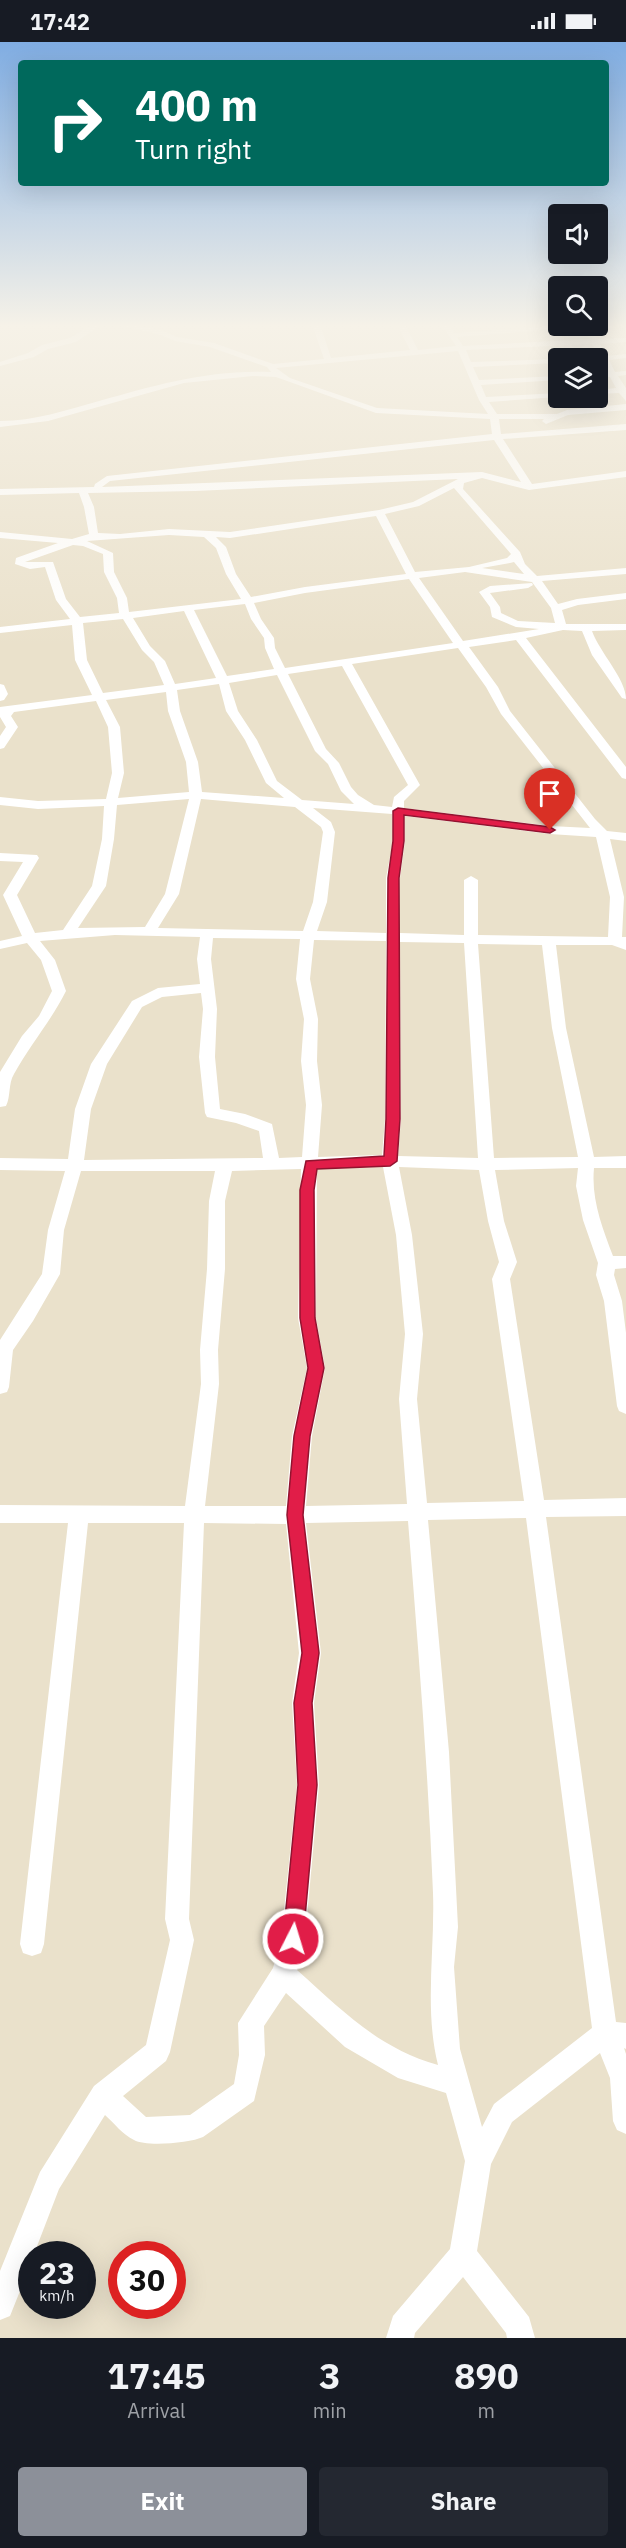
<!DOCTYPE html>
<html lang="en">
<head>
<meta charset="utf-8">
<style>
  body { margin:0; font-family:"IBM Plex Sans",sans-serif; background:#242831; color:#f1f3f6; height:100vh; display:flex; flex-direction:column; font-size:22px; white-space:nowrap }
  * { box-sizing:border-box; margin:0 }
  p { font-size:20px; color:#9ea1a6 }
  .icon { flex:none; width:33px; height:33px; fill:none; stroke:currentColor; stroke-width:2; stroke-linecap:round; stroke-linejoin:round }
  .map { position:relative; height:2296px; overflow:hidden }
  .sheet { display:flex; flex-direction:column; background:#171b24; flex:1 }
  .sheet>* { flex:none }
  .top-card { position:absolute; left:18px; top:18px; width:591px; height:126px; border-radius:6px; box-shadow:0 6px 24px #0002; background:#00695c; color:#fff; overflow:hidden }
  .buttons { position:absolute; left:548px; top:162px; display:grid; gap:12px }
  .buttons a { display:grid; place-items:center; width:60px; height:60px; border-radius:6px; background:#171b24; box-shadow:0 6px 24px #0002; font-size:30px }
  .speed { position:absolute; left:18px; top:2199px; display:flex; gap:12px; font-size:30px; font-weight:700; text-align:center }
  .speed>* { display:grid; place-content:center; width:78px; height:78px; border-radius:50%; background:#171b24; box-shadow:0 6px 24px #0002; line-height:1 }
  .speed small { font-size:15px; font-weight:400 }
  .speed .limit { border:9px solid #d22; background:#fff; color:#111 }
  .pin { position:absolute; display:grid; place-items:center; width:51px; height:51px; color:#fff; margin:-62px -26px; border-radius:50% 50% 50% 0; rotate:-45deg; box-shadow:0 0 6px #0007 }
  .pin .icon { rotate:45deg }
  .me { position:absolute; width:66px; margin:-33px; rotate:5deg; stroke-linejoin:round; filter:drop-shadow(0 0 4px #0008) }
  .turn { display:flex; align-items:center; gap:21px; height:126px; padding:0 18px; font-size:27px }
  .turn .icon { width:78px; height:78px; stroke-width:2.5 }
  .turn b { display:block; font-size:42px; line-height:51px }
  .eta { display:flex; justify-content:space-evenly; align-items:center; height:102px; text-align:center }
  .eta b { font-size:36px; font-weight:700; line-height:42px }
  .button { display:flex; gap:12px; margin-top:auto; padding:12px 18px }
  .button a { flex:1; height:69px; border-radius:6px; background:#8c9099; color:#fff; font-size:24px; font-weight:700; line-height:69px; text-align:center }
  .button a+a { background:#242831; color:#f1f3f6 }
  .status { display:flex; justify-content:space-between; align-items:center; height:42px; padding:0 30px; background:#171b24; direction:ltr }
  .status svg { height:16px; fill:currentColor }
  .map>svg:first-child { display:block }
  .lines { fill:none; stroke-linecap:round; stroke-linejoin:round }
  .minor { fill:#fff; fill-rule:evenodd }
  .route { fill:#e11d48; stroke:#92132f; stroke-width:1.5 }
</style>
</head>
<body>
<div class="status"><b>17:42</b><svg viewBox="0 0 49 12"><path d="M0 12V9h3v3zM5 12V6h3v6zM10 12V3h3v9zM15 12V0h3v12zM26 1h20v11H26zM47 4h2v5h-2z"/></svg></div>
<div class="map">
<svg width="626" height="2296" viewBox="0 0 626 2296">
  <rect width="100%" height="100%" fill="#eae1cb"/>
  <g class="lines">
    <g class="minor">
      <polygon points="93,282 102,282 76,300 48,307 34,315 0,324 0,320 28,311 42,303 70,296"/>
      <path d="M116,282H132L163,289L177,295L214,301L273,322L324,317L312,282H320L331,316L410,308L397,282H405L418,308L456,304L441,282H448L454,291L561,284L621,282L457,295L463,304L590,297L587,292L591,290L598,297L626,296V300L600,302L607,314L626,312V316L609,318L615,330L626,329V333L618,334L626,346V359L619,351L597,352V348L616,346L610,335L597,336V332L608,330L602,319L593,316L599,314L592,302L466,308L471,320L558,317V321L473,325L479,338L558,334V338L481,343L486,355L558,351V355L489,360L497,372H557L567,368L626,362V368L568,373L546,382L542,379L544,377H499L501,392L626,382V388L503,397L532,442L626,429V435L529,448L482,436L464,441L463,447L520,510L525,522L537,534L626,526V532L542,539L558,562L577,557L626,551V557L578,563L562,568L566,582H626V588L592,589C600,611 626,637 626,657L622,656L592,613L582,589L563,588L526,596L626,725V737L622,736L516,598L469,605L498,645L510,669L595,777L607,789L626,791V799L610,797L624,855L622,895H626V908L612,903H556L566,986L594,1115L626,1114V1126H594C591,1157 602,1185 613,1214H626V1226L615,1227L614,1233L622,1259L626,1291V1372L619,1369L617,1364L604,1259L596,1233L598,1221L583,1178L576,1144L578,1126L495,1128L504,1179L517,1220L510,1237L544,1458L626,1456V1474L546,1475L616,1980L626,1981V2007L624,2006L626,2012V2092L617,2088L613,2079L610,2036L600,2011L512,2080L491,2122L477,2209L529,2275L535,2296H507L506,2291L463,2235L415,2291L414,2296H386L393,2274L450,2207L465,2119L446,2051L398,2036L345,2005L286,1951L264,1984L265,2013L254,2059L203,2095C190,2101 146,2105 134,2098C123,2093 114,2081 105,2073L59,2147L34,2212H32V2219L10,2274L0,2278V2229L40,2130L94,2044L146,2003L170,1898L165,1877L184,1481H88L44,1902L41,1911L32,1914L23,1911L20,1902L68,1481H0V1463L185,1464L201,1342L200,1308L207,1227L209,1159L215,1129H81L64,1188L60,1232L33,1279L13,1308L9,1345L7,1350L0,1352V1298L42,1232L48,1188L65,1129L0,1128V1116L68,1117L75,1067L91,1022L132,959L158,946L200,942L197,917L200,895L115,893L40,899L55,918L66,949C51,979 30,1003 14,1032C8,1042 11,1054 6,1064L0,1065V1030L22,994L39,974L52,949L41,918L27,901L0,907V899L22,894L3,853L23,820L0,819V811L37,813L39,816L17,853L35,891L63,888L92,844L102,797L104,764L38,767L0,763V755L38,759L106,757L112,731L108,685L96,659L14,670L11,674L18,685L4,706L0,707V694L6,685L0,675V665L92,653L75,618L72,583L0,591V585L70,577L56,558L45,525L30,527L15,522L16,516L58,501L0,496V490L72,497L89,492L84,465L79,451L0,453V447L94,445L95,442L107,434L492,392L490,377L376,371L276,335L253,334L184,341L48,379L0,385V379C35,379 66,368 99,359C155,343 211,327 271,330L267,325L210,305L175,299L161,293ZM458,309L479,358L488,372L377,366L290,336L276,326ZM494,398L521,440L482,430L102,445L110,439ZM458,437L413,460L379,468L230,490L169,487L120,492L98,491L94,465L88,451L195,449ZM454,446L511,512L507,516L469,525L415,530L385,472L419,464ZM376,474L406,532L305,545L251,555L236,532L226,505L216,495L230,496ZM169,493L204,495L216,506L226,532L241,557L129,570L127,556L114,530L113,511L87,499ZM73,503L83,504L103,512L104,530L117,556L119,571L80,575L66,557L53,520H25ZM514,520L524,532L482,526L510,521ZM465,530L532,540L551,566L555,581L518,579L501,571L500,565L490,551L528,546L533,543L532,541L490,544L479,550L490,565L492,575L516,585L539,587L463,599L419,536ZM409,537L453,601L285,626L275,606L274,596L261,577L254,561L305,551ZM245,562L251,577L264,596L265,606L274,627L227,634L194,568ZM184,569L216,636L175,642L165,619L150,604L133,576ZM123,577L142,608L154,620L164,643L103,651L87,618L83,581ZM458,606L486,645L501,672L590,786L550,784L404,766V759L420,743L352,622ZM342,624L408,743L394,755L392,765L374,763L358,753L351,745L339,721L326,707L288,632ZM277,633L315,709L328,722L341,749L354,762L302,758L277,739L257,698L238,669L229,641ZM219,642L226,669L245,698L266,741L284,756L202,750L198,720L180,669L177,648ZM166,650L168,669L186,720L189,750L118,756L124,731L120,685L106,658ZM189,757L165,852L145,885L78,886L106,844L114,797L117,763ZM201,757L295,765L321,785L323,790L313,860L303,889L158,886L179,852ZM313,766L392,772L393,799L386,836V891L317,889L327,860L335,790L331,780ZM405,774L550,792L596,795L610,855L608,895L478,893V838L471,834L464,838V893L400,891V836L405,799ZM213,896L300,897L296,937L304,977L301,1019L306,1063L302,1115L279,1116L272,1082L245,1072L220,1067L215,1015L217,967L211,917ZM314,898L386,899L385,1077L382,1113L318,1115L322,1063L317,1019L318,977L310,937ZM400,900L464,901L478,1116L398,1114L401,1077ZM478,902L542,903L552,986L578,1115L494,1116ZM201,951L203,967L199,1015L205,1071L207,1075L236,1081L259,1089L263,1116L84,1118L91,1067L107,1022L142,965L162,955ZM383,1125L396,1193L405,1292L399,1357L407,1462L306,1464L312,1394L325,1326L316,1276L317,1126ZM399,1125L479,1128L488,1179L499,1220L492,1237L524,1459L427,1461L417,1357L423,1292L412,1193ZM301,1127L298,1276L307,1326L292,1394L286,1464H205L219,1342L218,1308L225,1227V1159L232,1129ZM526,1476L592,1986L494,2062L482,2085L460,2007L454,1925L458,1885L449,1710L428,1478ZM408,1479C418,1603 428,1727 433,1851C435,1908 424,1967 438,2023C378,2006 343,1969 297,1928L305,1897L319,1743L314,1661L321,1611L306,1481ZM204,1481L286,1482L299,1611L292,1661L297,1743L281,1897L273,1926L238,1981L239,2013L234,2042L190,2073L146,2075L123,2054L166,2019L170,2010L194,1898L189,1877Z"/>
      <polygon points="0,642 4,643 8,652 4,658 0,659"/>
    </g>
  </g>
  <linearGradient id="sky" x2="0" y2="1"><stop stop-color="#80ade2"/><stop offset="0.47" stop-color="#f6f2e8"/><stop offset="1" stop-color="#f6f2e8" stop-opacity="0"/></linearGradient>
  <rect width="626" height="604" fill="url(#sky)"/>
  <polygon class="route" points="398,766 550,785 555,788 550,791 404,773 404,799 399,836 400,1077 397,1119 390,1124 317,1127 314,1148 315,1276 324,1326 310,1394 303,1473 319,1611 312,1661 317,1743 303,1897 300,1904 293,1907 286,1904 283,1897 298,1743 294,1661 302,1611 287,1473 294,1394 308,1326 300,1276 300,1148 306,1119 384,1114 386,1077 388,836 393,799 393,769"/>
</svg>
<div class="buttons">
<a><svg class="icon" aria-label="sound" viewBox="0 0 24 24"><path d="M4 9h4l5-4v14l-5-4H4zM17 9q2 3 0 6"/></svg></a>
<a><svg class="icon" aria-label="search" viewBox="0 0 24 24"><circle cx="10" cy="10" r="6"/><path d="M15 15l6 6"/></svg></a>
<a><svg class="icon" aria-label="layers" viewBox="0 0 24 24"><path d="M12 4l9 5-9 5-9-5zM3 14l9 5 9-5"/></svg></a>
</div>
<div class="speed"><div>23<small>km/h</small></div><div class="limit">30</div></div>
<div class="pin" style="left:550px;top:788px;background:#d93025"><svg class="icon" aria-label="arrive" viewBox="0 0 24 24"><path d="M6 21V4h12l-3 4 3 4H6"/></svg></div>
<svg class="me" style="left:293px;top:1897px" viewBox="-20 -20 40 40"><circle r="17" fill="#e11d48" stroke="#fff" stroke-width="3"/><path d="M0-11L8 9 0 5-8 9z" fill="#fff"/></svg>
<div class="top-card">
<div class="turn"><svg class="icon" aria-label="right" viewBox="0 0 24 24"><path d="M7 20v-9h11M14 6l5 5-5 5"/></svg><div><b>400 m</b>Turn right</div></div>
</div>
</div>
<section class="sheet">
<div class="eta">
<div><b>17:45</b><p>Arrival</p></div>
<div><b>3</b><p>min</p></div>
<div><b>890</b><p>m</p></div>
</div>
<div class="button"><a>Exit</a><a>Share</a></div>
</section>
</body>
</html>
